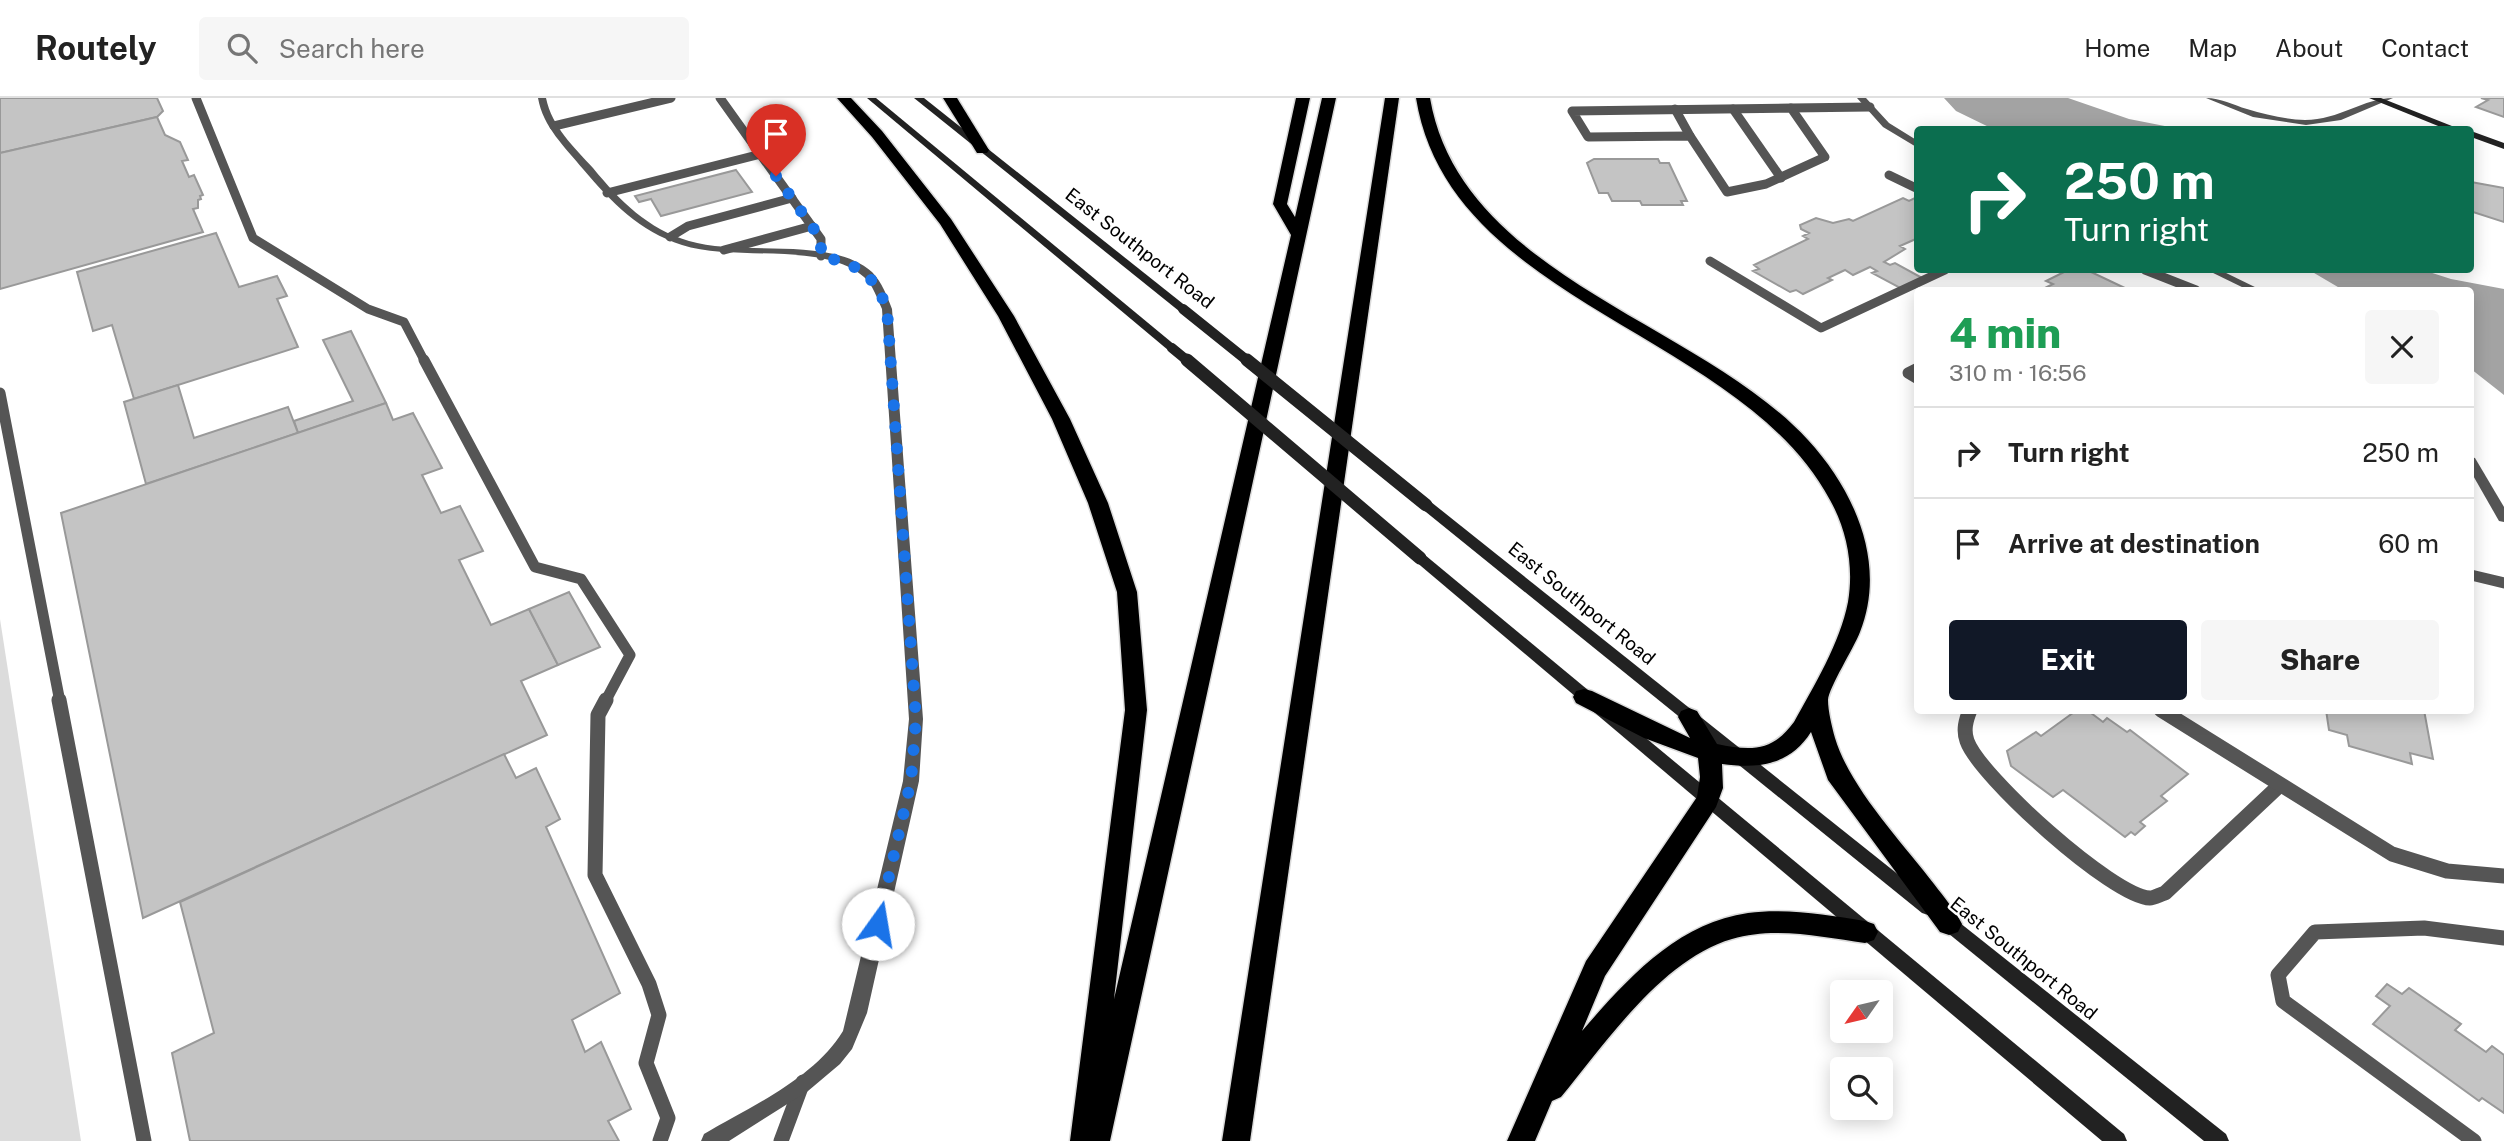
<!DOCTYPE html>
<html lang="en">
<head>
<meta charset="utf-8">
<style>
  body { margin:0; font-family:"Public Sans",sans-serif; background:#f6f6f6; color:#222; height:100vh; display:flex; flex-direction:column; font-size:26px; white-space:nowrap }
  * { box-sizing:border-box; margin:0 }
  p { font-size:23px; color:#767676 }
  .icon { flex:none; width:38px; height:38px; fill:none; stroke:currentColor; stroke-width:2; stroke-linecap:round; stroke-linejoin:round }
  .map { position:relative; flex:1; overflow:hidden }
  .side { position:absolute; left:1914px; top:189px; width:560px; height:427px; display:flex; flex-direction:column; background:#fff; border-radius:7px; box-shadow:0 4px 18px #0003 }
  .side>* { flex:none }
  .banner { position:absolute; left:1914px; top:28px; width:560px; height:147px; border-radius:7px; box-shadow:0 4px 18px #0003; background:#0b6e4f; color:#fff; overflow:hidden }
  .needle { width:46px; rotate:236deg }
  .controls { position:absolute; left:1830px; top:882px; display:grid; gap:14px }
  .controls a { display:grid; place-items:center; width:63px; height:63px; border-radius:7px; background:#fff; box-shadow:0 4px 18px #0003; font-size:35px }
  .pin { position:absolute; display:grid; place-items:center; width:60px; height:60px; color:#fff; margin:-72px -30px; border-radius:50% 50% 50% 0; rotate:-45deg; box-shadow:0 0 7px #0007 }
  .pin .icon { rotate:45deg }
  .me { position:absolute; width:77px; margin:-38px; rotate:13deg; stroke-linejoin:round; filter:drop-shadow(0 0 5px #0008) }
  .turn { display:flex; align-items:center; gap:24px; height:147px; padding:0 35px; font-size:32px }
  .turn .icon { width:91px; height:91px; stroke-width:2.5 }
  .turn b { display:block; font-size:49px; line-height:60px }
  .round { display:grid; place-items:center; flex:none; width:74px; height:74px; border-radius:7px; background:#f6f6f6 }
  .overview { display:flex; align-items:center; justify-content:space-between; height:119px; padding:0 35px }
  h1 { font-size:42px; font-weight:800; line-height:52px; color:#1e9e55 }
  .action { display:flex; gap:14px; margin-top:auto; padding:14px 35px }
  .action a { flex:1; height:80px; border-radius:7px; background:#111827; color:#fff; font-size:28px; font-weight:800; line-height:80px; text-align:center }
  .action a+a { background:#f6f6f6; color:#222 }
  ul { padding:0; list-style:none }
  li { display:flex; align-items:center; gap:21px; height:91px; padding:0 35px; border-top:2px solid #e0e0e0 }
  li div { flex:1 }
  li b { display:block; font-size:26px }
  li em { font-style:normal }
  header { display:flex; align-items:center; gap:42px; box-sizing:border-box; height:98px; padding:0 35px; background:#fff; border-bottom:2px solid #e0e0e0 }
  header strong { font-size:33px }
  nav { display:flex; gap:38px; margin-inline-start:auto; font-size:24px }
  .search { width:490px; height:63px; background:#f6f6f6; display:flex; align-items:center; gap:18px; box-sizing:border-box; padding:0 24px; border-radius:7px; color:#767676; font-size:26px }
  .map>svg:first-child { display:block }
  .green { fill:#dcdcdc }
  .water { fill:#a3a3a3 }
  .building { fill:#c4c4c4; stroke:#999; stroke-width:2 }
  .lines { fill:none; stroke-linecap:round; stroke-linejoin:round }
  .highway-casing { stroke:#dbdbdb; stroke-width:3 }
  .lane-far2 { stroke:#555; stroke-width:9 }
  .lane-far1 { stroke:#555; stroke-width:11 }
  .lane { stroke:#555; stroke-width:15 }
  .street { fill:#555; fill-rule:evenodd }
  .secondary { fill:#222; fill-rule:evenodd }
  .highway { fill:#000; fill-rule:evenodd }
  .secondary-bridge-far1 { stroke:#222; stroke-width:10 }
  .secondary-bridge { stroke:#222; stroke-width:13 }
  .route { stroke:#1a73e8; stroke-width:12; stroke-dasharray:0 21.6 }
  .labels { text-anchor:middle; stroke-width:5; stroke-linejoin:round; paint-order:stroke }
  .street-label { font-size:19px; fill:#000; stroke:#fff }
</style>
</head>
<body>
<header>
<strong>Routely</strong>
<div class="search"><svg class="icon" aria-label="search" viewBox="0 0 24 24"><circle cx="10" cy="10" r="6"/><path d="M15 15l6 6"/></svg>Search here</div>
<nav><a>Home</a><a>Map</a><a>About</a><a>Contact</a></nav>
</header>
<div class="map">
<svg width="2504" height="1043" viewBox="0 0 2504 1043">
  <rect width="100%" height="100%" fill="#fff"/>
  <polygon class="green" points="0,521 81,1043 0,1043"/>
  <g class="water">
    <polygon points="1944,0 2068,0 2129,21 2180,31 1993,31 1956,13"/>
    <polygon points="2309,172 2423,172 2451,181 2504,191 2504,297 2471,271 2471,192 2343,192"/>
  </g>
  <g class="building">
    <polygon points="0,0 157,0 163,13 157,19 0,55"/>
    <polygon points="2481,0 2504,0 2504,19 2476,9 2488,2"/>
    <polygon points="157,19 165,37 180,44 188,62 182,63 189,79 194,77 203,97 200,98 201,101 198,102 198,110 193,111 203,134 0,191 0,55"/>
    <polygon points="1594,61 1658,61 1660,65 1669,65 1687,103 1681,103 1683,107 1642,107 1640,103 1612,103 1608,95 1599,95 1587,65"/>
    <polygon points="736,72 752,94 661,118 651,101 639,104 635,98"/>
    <polygon points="2471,84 2504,90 2504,124 2473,114"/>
    <polygon points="1917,99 1918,140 1900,148 1905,151 1884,164 1890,167 1895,165 1924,181 1902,191 1872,175 1877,173 1870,169 1853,177 1845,172 1828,180 1832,182 1803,196 1796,192 1790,194 1753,173 1759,171 1754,167 1808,141 1803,138 1809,135 1801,131 1800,127 1816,120 1833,125 1849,121 1853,123 1903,100 1909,103"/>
    <polygon points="216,135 239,189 277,178 287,198 277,201 298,249 134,301 112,227 93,233 77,174"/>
    <polygon points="2068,172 2087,172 2129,192 2041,192 2053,186 2046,183"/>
    <polygon points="351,233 386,305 298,335 294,323 353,303 323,242"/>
    <polygon points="178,287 194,340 288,309 298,335 146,386 124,304"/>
    <polygon points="386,305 393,322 413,315 442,370 422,377 441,415 460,408 483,453 459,462 491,527 529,511 558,567 521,583 547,637 143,820 61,415"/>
    <polygon points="569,494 600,549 558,567 529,511"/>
    <polygon points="2077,612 2087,612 2103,624 2107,620 2127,634 2130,632 2188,676 2161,698 2167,703 2140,724 2145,728 2135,737 2131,734 2125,739 2063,692 2053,699 2011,668 2007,653 2036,634 2041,638"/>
    <polygon points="2326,612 2424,612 2433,661 2410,655 2412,666 2349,648 2347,637 2329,632"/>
    <polygon points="504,656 516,680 536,670 560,721 546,729 620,895 572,922 585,954 601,944 631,1011 608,1023 619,1043 190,1043 172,955 214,935 180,804"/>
    <polygon points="2387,886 2402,896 2409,890 2461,926 2455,932 2486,954 2492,948 2504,957 2504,1015 2482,1000 2479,1003 2373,926 2390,908 2376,898"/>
  </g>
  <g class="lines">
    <g class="highway-casing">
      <g id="highway">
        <polygon points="837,0 851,0 882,33 951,121 1014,218 1070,321 1108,405 1137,494 1147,612 1114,901 1291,137 1273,106 1296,0 1310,0 1287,106 1295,119 1322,0 1336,0 1110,1043 1070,1043 1125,612 1117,494 1088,405 1052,321 998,218 940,126 872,39"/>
        <polygon points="943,0 957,0 989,52 987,55 977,55"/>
        <polygon points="1385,0 1399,0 1250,1043 1222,1043"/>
        <path d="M1416,0H1430C1461,179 1700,224 1808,342C1855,393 1887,466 1860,534C1854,550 1829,589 1828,602C1828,613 1832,629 1835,640C1850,690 1902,744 1934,786C1944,799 1955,812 1962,826L1958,834L1949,837L1940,834L1828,682L1811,634C1790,667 1759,671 1722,666L1723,690L1716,709L1605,878L1582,933C1627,881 1677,825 1748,815C1787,810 1827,817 1865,823L1874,826L1878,834L1874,842L1865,845C1823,839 1774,828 1732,841C1662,861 1605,946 1561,999L1552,1003L1535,1043H1507L1586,863L1697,699L1700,679L1698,660L1644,640L1576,605L1573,599L1576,593L1584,591L1592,593L1690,640L1678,619L1681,613L1689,610L1697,613L1717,646C1751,653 1772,654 1794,624C1814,588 1840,545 1848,504C1854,469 1847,432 1830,402C1740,233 1449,206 1416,0Z"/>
      </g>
    </g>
    <g class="lane-far2">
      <polyline points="196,0 253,140 368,211 404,224 425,264"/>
      <polyline points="720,0 821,141 821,158"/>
      <polygon points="1791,10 1825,59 1766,86 1727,94 1690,38 1588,39 1572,13"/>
      <polyline points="1791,10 1870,9"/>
      <polyline points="1675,11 1690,38"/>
      <polyline points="1733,11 1781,80"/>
      <polyline points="554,28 671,0"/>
      <polyline points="1889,77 1918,91"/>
      <polyline points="607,95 761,56"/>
      <polyline points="670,139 688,128 792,100"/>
      <polyline points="724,152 812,128"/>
      <polyline points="1710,163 1821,230 1945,172"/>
      <polyline points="2145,172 2196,192"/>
    </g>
    <g class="lane-far1">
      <polyline points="424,262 535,469 581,481 630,557 605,604"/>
      <polyline points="1918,270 1908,275 1918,281"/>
      <polyline points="0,295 60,604"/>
      <polyline points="2471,477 2504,485"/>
    </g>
    <g class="lane">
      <polyline points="59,602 144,1043"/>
      <polyline points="606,602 598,617 595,777 649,886 659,917 646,965 668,1020 660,1043"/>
      <path d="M1970,612C1966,622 1963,632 1967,643C1979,678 2113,799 2150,800C2154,800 2161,796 2165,795L2280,687"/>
      <polyline points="2161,612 2392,756 2447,773 2504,778"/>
      <polyline points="781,1043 803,984"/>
      <polyline points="2474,1043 2283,903 2278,877 2315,834 2424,830 2504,840"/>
    </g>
    <g class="street">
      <path d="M538,0H546C552,29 574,49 593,70C620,103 648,131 689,143C742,159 830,137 872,174C882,184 887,198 892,211L923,621L919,683L867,915L852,951L840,966L808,993L729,1043H701L704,1036C750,1009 815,980 843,933L903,683L909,621L882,211C877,200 873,187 864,179C824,143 734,164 682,147C639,133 612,105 583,71C565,49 543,29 538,0Z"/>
      <polygon points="1857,0 1866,0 1889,25 1918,43 1918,50 1883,29"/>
      <path d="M2206,0C2221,0 2233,7 2247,11C2266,17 2285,21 2305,22C2339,22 2364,0 2393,0L2341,22L2306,27L2253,19Z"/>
      <polygon points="2207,172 2220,172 2261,192 2248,192"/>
      <polygon points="2471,359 2475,360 2504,409 2504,424 2499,423 2471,374"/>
    </g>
    <g class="secondary">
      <polygon points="867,0 876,0 1176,248 1176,252 1168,252"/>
      <polygon points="914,0 924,0 1187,209 1187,213 1179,213"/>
      <polygon points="2369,0 2381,0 2462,32 2448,32"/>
      <polygon points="2471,33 2504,45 2504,51 2471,39"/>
      <polygon points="1426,403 1431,404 1934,805 1936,810 1934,815 1928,817 1922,815 1421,410 1420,407 1421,404"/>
      <polygon points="1420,455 1425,457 2124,1036 2127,1043 2102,1043 1415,463 1413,460"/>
      <polygon points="1944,815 1950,817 2226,1036 2229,1043 2204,1043 1938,827 1936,822 1938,817"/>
    </g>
    <use href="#highway" class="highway"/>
    <g class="secondary-bridge-far1">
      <polyline points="1183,211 1249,264"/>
      <polyline points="1172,250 1189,264"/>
    </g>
    <g class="secondary-bridge">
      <polyline points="1187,262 1420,460"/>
      <polyline points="1247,262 1426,407"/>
    </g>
  </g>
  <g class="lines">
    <path class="route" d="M776,78L821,141V158C858,167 873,174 887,211L916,621L911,683L878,826"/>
  </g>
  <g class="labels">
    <g class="street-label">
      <text transform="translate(1140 150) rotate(38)" y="7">East Southport Road</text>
      <text transform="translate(1582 505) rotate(39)" y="7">East Southport Road</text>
      <text transform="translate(2024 860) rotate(39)" y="7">East Southport Road</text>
    </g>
  </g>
</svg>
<div class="controls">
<a><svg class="needle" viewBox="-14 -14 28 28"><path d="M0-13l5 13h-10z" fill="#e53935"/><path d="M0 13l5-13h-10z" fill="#767676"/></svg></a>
<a><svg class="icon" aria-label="search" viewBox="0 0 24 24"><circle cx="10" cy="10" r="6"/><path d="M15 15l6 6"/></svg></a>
</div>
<div class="pin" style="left:776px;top:78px;background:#d93025"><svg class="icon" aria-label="arrive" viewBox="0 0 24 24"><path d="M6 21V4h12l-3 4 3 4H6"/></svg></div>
<svg class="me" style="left:878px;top:826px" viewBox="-20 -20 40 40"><circle r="19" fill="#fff"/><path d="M0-13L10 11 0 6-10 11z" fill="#1a73e8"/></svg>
<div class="banner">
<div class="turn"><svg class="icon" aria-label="right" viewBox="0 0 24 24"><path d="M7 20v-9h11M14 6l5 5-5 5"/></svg><div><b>250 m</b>Turn right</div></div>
</div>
<section class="side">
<div class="overview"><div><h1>4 min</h1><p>310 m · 16:56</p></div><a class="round"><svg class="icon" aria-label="close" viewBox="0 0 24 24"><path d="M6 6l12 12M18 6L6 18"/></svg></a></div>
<ul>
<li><svg class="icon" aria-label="right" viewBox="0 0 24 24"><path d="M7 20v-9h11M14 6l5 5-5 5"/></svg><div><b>Turn right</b></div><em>250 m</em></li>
<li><svg class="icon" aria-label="arrive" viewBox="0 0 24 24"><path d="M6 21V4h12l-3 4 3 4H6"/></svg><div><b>Arrive at destination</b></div><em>60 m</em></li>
</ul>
<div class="action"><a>Exit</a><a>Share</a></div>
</section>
</div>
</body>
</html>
